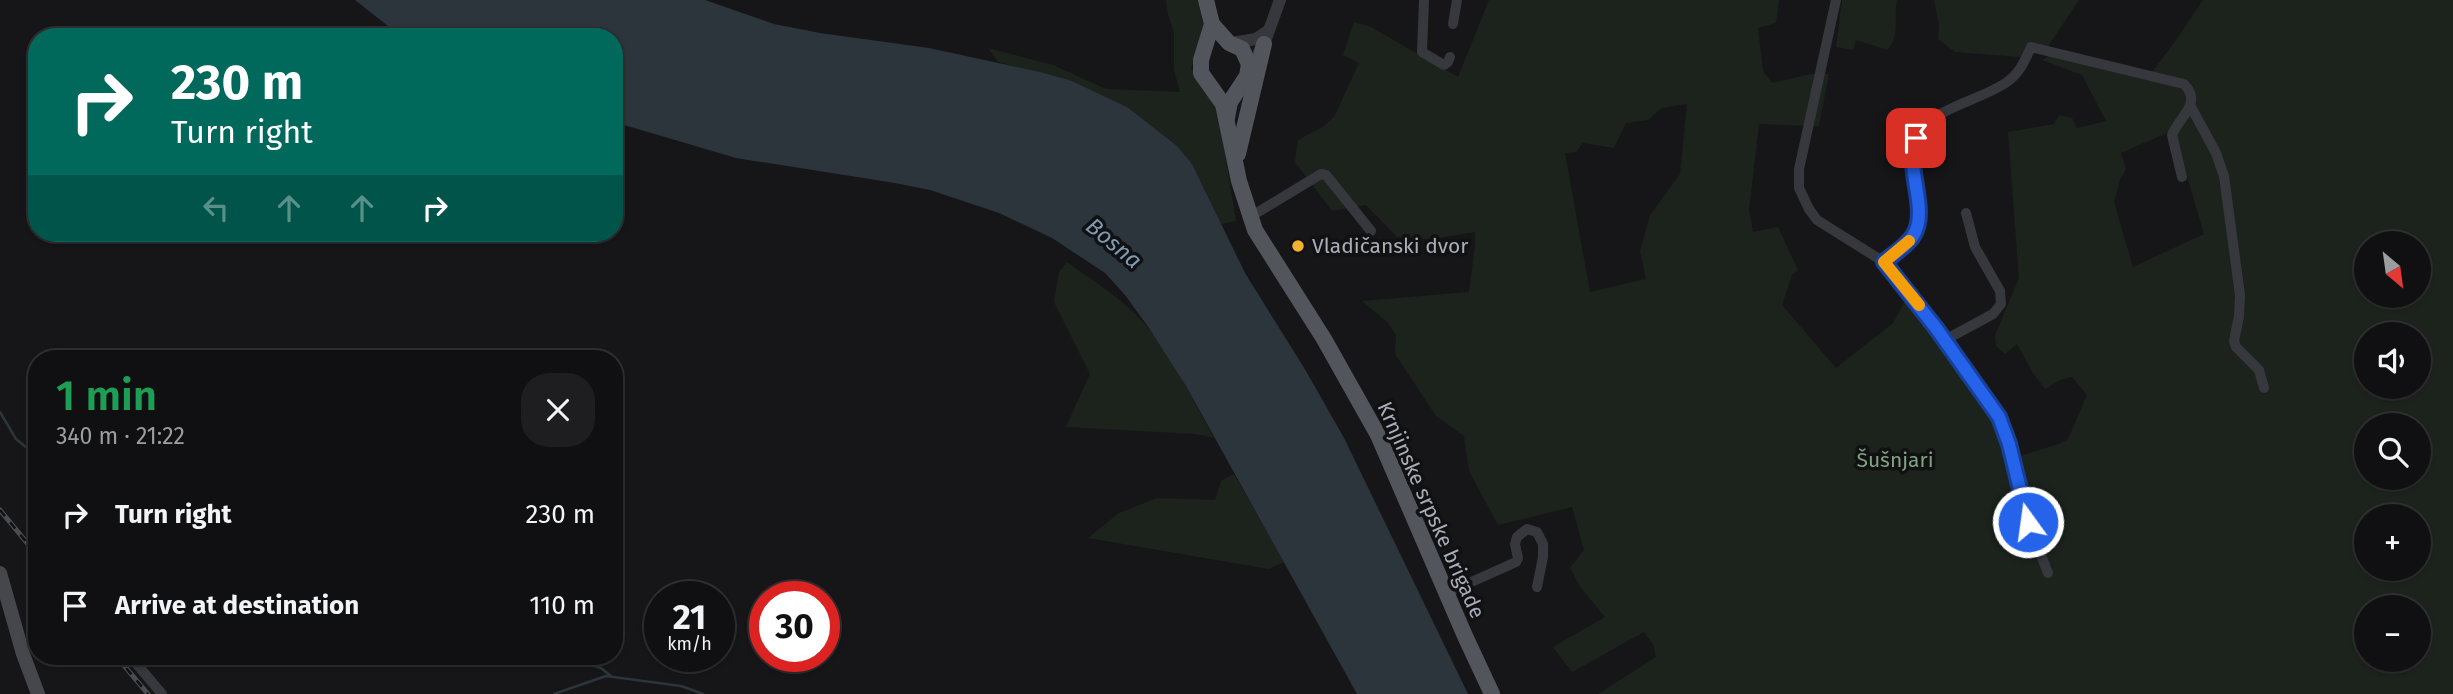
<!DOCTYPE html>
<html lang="en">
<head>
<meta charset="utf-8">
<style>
  body { margin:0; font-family:"Fira Sans",sans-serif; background:#1e1e20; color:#f1f3f6; height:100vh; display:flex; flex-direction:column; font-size:26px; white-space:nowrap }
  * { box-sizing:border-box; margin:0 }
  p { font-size:23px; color:#9c9d9f }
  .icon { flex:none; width:38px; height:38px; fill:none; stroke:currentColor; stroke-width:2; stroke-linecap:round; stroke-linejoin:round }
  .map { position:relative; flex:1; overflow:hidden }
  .drawer { position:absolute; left:28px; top:350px; width:595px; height:315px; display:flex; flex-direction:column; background:#101012; border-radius:28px; box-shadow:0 2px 5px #0004,0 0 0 2px #303032 }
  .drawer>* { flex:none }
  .banner { position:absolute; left:28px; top:28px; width:595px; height:214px; border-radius:28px; box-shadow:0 2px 5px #0004,0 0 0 2px #303032; background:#00695c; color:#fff; overflow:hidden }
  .needle { width:46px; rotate:151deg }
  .controls { position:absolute; left:2354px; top:231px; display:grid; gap:14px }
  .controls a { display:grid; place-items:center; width:77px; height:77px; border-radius:50%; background:#101012; box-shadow:0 2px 5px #0004,0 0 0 2px #303032; font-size:35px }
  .speed { position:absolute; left:644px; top:581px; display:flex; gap:14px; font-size:35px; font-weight:700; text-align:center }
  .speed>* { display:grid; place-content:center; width:91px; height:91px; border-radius:50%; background:#101012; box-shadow:0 2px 5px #0004,0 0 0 2px #303032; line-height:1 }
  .speed small { font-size:18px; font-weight:400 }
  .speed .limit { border:10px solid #d22; background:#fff; color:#111 }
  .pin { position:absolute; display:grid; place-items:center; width:60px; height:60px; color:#fff; margin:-30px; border-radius:14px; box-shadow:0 4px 10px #0006 }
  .me { position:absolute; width:77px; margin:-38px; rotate:346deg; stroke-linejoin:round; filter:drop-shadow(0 0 5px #0008) }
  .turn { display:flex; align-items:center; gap:24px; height:147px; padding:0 28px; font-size:32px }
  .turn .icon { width:91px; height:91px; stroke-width:2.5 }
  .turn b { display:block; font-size:49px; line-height:60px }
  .lanes { display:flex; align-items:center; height:66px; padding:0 28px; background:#0003; justify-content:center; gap:35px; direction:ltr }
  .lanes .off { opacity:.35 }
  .round { display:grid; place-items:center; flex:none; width:74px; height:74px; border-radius:28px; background:#1e1e20 }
  .head { display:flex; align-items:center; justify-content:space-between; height:119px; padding:0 28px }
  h1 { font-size:42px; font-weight:600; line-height:52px; color:#1e9e55 }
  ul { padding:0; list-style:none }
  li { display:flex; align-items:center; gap:21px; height:91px; padding:0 28px }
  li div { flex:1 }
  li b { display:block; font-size:26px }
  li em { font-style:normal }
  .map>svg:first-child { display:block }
  .green { fill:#1c231d; fill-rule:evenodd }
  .water { fill:#2c353c }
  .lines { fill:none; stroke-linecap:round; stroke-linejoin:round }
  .stream { stroke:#2c353c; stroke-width:2.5 }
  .minor { stroke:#37383d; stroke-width:10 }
  .tertiary { stroke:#37383d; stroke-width:12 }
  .secondary { stroke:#45474d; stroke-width:14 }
  .primary { stroke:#53555c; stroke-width:16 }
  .rail-casing { stroke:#4a4c52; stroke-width:5 }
  .rail { stroke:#111113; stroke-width:2.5; stroke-dasharray:8; stroke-linecap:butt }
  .route-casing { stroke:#184099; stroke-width:18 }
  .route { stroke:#2563eb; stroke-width:12 }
  .slow { stroke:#f59e0b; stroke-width:12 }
  .poi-dot { fill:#f2b134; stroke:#111113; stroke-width:2.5 }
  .labels { text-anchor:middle; stroke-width:7; stroke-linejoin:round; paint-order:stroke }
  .poi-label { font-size:21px; fill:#a8adb8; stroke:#111113; text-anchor:start }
  .park-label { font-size:21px; fill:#7fa381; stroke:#111113 }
  .street-label { font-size:21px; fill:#a8adb8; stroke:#111113 }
  .water-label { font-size:23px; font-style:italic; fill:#7f9bb3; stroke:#111113 }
</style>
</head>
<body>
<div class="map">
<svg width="2453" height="694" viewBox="0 0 2453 694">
  <rect width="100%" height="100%" fill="#161618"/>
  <g class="green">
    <path d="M1166,0H1198L1204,28L1191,68C1200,84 1212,94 1218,111L1236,221L1221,224L1203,186L1176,145L1127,107L1072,81L998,62L988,48L1053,65L1106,89L1180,92L1174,70V33L1168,14Z"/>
    <path d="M1489,0H1779L1776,23L1758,28L1763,71L1772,83L1811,74H1829L1819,126L1759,124L1749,210L1753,232L1778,227L1798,270L1792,275L1782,305L1836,368L1893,323L1905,301L1958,370L1990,417L2007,460L2059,444L2068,439L2087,395L2072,377L2062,379L2045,389L2033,373L2017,344L2005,354L1996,346L1995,335L2019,278L2008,132L2054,124L2059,115L2072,118L2077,128L2106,121L2082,75L2042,60L2054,53L2147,79L2176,40L2203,0H2453V694H1598L1656,657L1653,644L1644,632L1572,672L1553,647L1605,617L1581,588L1570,568L1584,550L1572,507L1498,525L1469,471L1464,436L1436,416L1395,354L1396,335L1387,322L1362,301L1469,292L1475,246V232L1430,239L1397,237L1366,205L1332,211L1295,162L1298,140L1324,126L1334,117L1359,63L1343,55L1354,22L1371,27L1458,77ZM1687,104L1680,174L1650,215L1640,251L1646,279L1590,292L1565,153L1576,152L1583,143L1614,148L1626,123L1648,120L1662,108ZM2167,133L2177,142L2204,234L2133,267L2114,202L2120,180L2126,169L2121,153ZM2366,243H2418V296H2366ZM2366,334H2418V387H2366ZM2366,425H2418V478H2366ZM2366,516H2418V569H2366ZM2366,607H2418V660H2366Z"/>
    <path d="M1842,0H1897C1893,17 1901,36 1887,50L1856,40L1853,50L1836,47Z"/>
    <polygon points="1934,0 2079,0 2047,48 2021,57 1955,52 1938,39 1939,25"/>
    <path d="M1067,262C1089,278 1113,293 1132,311C1165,340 1192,399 1214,438L1196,434L1066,427L1090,374L1054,302L1059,272Z"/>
    <polygon points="1234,474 1284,562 1269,569 1088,538 1119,513 1157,498 1215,500 1221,481"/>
  </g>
  <polygon class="water" points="355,0 705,0 774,24 820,33 929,48 1040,72 1072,81 1127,107 1176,145 1192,164 1245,273 1306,371 1344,438 1468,694 1357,694 1186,386 1149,328 1125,295 1105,273 1052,238 1031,228 999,213 930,190 895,183 736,158 614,122 614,37 402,37"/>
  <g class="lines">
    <g class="stream">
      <polyline points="0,412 16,439 37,456"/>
      <polyline points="559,656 601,668 611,676"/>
      <polyline points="554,694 606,676 681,686 703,694"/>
    </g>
    <g class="minor">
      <polyline points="1424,0 1422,52 1444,65 1448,62 1450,57"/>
      <polyline points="1836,0 1799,169 1799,188 1809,209 1817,220 1884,262 1945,340 1999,417 2009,445 2028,522 2048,573"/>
      <polyline points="1453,24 1457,0"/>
      <polyline points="2191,107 2216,153 2224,176 2240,295 2239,316 2234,341 2236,347 2259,370 2264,388"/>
      <polyline points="1250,217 1321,174 1326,175 1371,231"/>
      <path d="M1884,262C1893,254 1905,247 1912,237C1932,208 1899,167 1916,137C1935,106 1980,101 2007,82C2020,73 2025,60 2031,47L2184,84C2203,103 2179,117 2172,135L2182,177"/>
      <polyline points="1945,340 1993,314 2001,304 2000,291 1975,247 1966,213"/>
      <polyline points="1447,593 1516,562 1518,558 1515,544 1517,537 1527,529 1537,532 1543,544 1543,557 1537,587"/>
      <polyline points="130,656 162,694"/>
    </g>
    <g class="tertiary">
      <polyline points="1232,43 1256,39 1268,31"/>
      <polyline points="1259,52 1267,36 1280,0"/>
    </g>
    <polyline class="secondary" points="0,573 23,654 38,694"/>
    <g class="primary">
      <polyline points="1206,0 1212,24 1201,60 1201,73 1223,104 1239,181 1255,230 1324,339 1378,435 1465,636 1492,694"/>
      <polyline points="1212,24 1229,43 1242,49 1249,64 1247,76 1230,102 1227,118"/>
      <polyline points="1238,154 1264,44"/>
    </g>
    <g class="rail-casing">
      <g id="rail">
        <polyline points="0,510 37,555"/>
        <polyline points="116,656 148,694"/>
      </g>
    </g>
    <use href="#rail" class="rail"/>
  </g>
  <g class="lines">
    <g class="route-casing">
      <path id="route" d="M1916,138C1904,168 1930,210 1913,236C1906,247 1893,254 1884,262L1936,328L1999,417L2009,444L2028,522"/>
    </g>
    <use href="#route" class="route"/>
    <polyline class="slow" points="1909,241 1884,262 1919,305"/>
  </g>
  <circle class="poi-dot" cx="1298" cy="246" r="7"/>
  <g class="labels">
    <g class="poi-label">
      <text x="1312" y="253">Vladičanski dvor</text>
    </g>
    <g class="park-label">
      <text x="1895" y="467">Šušnjari</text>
    </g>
    <g class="street-label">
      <text transform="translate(1431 510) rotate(66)" y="7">Krnjinske srpske brigade</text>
    </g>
    <g class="water-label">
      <text transform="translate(1114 243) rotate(40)" y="8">Bosna</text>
    </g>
  </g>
</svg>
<div class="controls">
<a><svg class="needle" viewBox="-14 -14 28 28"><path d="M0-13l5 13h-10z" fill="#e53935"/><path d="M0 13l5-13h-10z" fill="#9c9d9f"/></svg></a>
<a><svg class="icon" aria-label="sound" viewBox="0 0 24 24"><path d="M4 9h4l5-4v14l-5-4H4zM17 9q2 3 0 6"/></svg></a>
<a><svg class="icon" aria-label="search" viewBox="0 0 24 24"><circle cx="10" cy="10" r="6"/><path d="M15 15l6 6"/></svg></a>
<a>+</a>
<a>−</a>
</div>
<div class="speed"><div>21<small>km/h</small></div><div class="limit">30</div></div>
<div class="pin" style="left:1916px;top:138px;background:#d93025"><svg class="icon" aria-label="arrive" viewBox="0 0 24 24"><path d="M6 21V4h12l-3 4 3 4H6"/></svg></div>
<svg class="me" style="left:2028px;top:522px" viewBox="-20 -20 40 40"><circle r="17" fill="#2563eb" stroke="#fff" stroke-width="3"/><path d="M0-11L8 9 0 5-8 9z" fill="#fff"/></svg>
<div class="banner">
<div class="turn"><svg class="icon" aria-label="right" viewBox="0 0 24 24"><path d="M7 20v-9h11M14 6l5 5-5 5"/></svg><div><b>230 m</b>Turn right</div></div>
<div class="lanes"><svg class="icon off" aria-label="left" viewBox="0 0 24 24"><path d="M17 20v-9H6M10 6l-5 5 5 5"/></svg><svg class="icon off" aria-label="ahead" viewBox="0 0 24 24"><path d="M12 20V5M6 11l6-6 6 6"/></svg><svg class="icon off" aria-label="ahead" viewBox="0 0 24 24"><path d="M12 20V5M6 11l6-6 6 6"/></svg><svg class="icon" aria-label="right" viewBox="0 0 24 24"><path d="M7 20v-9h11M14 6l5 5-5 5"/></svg></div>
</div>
<section class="drawer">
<div class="head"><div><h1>1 min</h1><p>340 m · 21:22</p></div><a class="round"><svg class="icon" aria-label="close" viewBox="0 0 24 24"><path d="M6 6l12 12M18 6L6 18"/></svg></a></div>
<ul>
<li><svg class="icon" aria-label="right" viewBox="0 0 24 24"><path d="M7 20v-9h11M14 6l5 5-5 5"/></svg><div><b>Turn right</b></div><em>230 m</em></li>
<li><svg class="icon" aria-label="arrive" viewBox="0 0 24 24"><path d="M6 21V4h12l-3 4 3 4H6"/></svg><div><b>Arrive at destination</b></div><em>110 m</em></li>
</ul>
</section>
</div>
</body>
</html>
